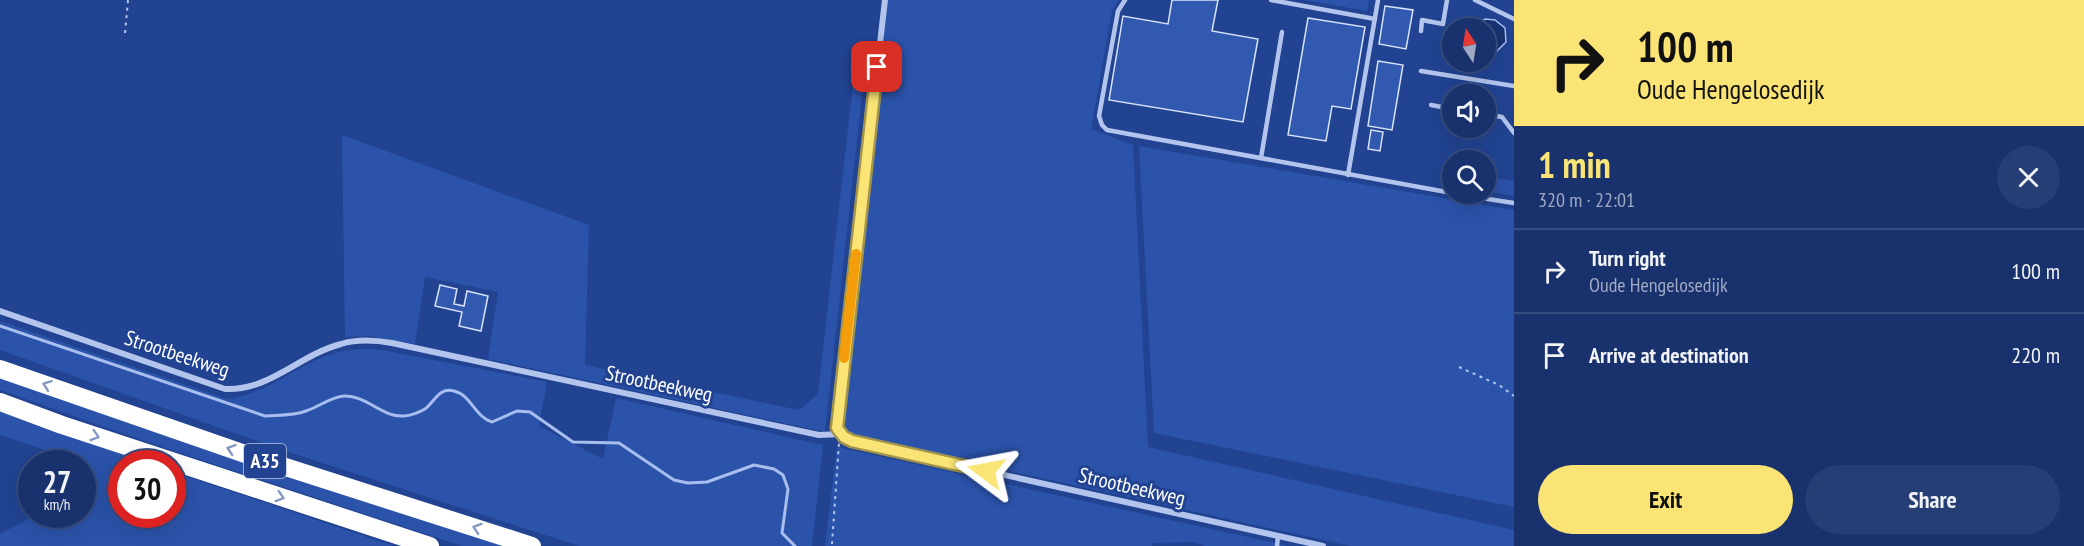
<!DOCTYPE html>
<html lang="en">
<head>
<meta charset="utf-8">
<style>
  body { margin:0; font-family:"PT Sans Narrow",sans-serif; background:#263e75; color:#f1f3f6; height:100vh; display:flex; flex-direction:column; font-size:22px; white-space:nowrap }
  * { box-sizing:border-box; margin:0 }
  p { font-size:20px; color:#9faac2 }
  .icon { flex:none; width:33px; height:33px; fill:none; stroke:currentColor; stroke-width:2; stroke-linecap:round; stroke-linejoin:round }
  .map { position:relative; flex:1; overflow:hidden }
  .drawer { display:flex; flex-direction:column; background:#19326d; width:570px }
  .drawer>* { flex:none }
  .guide { background:#f9e475; color:#111; overflow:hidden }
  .needle { width:39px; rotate:348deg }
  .fabs { position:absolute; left:1442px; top:18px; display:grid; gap:12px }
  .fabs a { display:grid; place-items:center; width:54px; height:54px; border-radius:50%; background:#19326d; box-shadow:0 6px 24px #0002,0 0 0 2px #374d80; font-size:30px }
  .speed { position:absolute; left:18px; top:450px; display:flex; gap:12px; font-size:30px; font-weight:700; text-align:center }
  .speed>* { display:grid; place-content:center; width:78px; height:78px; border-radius:50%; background:#19326d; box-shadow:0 6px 24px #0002,0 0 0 2px #374d80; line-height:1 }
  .speed small { font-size:15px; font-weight:400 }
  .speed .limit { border:9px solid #d22; background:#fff; color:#111 }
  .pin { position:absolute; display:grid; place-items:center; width:51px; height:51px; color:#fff; margin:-26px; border-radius:12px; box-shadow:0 3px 9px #0006 }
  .me { position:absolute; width:66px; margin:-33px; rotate:283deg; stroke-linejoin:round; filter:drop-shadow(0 0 4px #0008) }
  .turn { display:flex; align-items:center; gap:21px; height:126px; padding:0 24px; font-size:27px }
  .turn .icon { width:78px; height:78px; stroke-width:2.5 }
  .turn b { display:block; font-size:42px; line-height:51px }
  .round { display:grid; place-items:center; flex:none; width:63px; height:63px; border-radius:32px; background:#263e75 }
  .headline { display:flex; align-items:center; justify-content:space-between; height:102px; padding:0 24px }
  h1 { font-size:36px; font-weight:600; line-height:45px; color:#f9e475 }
  .cta { display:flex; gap:12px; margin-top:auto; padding:12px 24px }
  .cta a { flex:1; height:69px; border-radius:36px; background:#f9e475; color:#111; font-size:24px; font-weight:600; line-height:69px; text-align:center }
  .cta a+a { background:#263e75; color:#f1f3f6 }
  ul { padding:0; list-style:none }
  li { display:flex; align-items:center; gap:18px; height:84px; padding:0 24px; border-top:2px solid #374d80 }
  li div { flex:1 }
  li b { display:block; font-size:22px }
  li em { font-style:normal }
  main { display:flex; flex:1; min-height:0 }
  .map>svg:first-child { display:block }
  .green { fill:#2b53aa }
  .water { fill:#173271; stroke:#a7beee; stroke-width:1.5 }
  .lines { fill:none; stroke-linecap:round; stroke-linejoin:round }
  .stream { stroke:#a7beee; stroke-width:3 }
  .building { fill:#3159af; stroke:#d8e3f9; stroke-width:1.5 }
  .path { stroke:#b3c5ed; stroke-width:2; stroke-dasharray:3 4.5; stroke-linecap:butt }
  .lane { stroke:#b3c5ed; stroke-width:4.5 }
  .street { stroke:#b3c5ed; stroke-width:6 }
  .highway { stroke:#fff; stroke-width:18 }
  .oneway { stroke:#8598c2 }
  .route-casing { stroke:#a2944c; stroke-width:15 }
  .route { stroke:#f9e475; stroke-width:10 }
  .slow { stroke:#f59e0b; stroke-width:10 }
  .labels { text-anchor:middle; stroke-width:6; stroke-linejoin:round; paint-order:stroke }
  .shield { fill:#214391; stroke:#bcc7de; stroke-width:1.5 }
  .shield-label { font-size:20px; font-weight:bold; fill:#fff }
  .street-label { font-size:21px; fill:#fff; stroke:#214391 }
</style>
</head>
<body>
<main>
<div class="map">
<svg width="1514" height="546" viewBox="0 0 1514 546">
  <rect width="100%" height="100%" fill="#214391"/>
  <g class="green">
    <polygon points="888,0 1119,0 1112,11 1091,129 1133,145 1148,447 1514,530 1514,546 1351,546 855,437 843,429 839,417"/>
    <polygon points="1304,0 1369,0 1367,11"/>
    <polygon points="855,66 865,68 825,432 488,359 498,292 425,277 415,344 369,336 345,337 342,135 589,225 585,365 799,410 818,394"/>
    <polygon points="1139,146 1514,210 1514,507 1154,433"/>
    <polygon points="1485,176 1514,181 1514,196 1485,191"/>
    <path d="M0,321L227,399C289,390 310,341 382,350L547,382L539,426L603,459L616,398L823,445L812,546H579L279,449L0,350Z"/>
    <polygon points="0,373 508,546 462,546 153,444 0,390"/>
    <polygon points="0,411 148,463 122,464 122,514 172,514 173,472 394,546 0,546 0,534 35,515 82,514 82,464 70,463 71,459 0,435"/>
    <polygon points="837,447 1289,546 1204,546 1195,542 1152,543 1152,546 825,546"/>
  </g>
  <polygon class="water" points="1485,19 1495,20 1505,28 1506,42 1496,52 1485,53 1485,28 1474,28"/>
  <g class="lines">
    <path class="stream" d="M0,326L265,416C279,415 293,416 306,411C319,407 330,397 344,396C366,395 383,418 404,416C410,416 420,412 425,409C435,401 439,387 454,391C471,395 475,417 492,422L517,411L530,412L573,442L619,443L674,480L688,483L707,482L754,465L774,469L783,475L788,489L782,533L795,546"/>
  </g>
  <g class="building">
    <polygon points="1172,0 1218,0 1212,31 1258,39 1243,122 1109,100 1123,16 1168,24"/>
    <polygon points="1385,6 1413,10 1406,49 1379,44"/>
    <polygon points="1308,18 1365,27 1351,109 1332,106 1326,141 1288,135"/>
    <polygon points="1378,61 1403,65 1392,130 1368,126"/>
    <polygon points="1371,130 1383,132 1380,151 1368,149"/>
    <polygon points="440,285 457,289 454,304 464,306 467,291 488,296 481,331 459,326 462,312 435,306"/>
  </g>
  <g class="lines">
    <g class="path">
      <polyline points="125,33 128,0"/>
      <polyline points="1459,367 1499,385 1514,396"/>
      <polyline points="832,544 839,443"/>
    </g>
    <g class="lane">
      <polyline points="1125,0 1118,11 1099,116 1102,125 1107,130 1452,193"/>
      <polyline points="1271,0 1375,19"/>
      <polyline points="1475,0 1514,19"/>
      <polyline points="1421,31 1422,20 1443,24 1447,0"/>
      <polyline points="1421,71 1514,86"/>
      <polyline points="1431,105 1452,109"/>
      <polyline points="1485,114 1502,117 1514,133"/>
      <polyline points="1261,158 1282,32"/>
      <polyline points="1348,175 1378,0"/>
      <polyline points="1455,194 1514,203"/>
      <polyline points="1277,546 1278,536"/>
    </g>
    <g class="street">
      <path d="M0,311L225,389C270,391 299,355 341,344C357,339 375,340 392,343L819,435L841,434L852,441L1323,546"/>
      <polyline points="841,434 836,425 885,0"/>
    </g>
    <g class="highway">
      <polyline points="0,369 248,455 532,546"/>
      <polyline points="0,402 62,425 430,546"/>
    </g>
  </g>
  <defs><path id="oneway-chevron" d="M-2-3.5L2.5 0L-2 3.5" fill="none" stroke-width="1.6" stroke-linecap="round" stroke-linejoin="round" transform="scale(1.5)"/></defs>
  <g class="oneway">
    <use href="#oneway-chevron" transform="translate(47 385) rotate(-160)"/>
    <use href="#oneway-chevron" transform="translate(95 436) rotate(18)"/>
    <use href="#oneway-chevron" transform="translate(231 449) rotate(-161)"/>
    <use href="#oneway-chevron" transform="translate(280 497) rotate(18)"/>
    <use href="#oneway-chevron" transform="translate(477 528) rotate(-162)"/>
  </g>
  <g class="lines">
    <g class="route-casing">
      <polyline id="route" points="877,67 837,428 844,437 852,441 986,471"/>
    </g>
    <use href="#route" class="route"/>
    <polyline class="slow" points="844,358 856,254"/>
  </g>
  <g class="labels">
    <rect class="shield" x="244" y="444" width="42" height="34" rx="4.5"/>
    <g class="shield-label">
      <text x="265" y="468">A35</text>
    </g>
    <g class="street-label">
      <text transform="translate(177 354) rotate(18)" y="7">Strootbeekweg</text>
      <text transform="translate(659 384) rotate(12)" y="7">Strootbeekweg</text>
      <text transform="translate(1132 487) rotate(13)" y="7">Strootbeekweg</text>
    </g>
  </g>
</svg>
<div class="fabs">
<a><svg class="needle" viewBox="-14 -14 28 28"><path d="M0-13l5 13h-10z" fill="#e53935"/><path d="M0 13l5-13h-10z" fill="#9faac2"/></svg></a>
<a><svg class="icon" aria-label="sound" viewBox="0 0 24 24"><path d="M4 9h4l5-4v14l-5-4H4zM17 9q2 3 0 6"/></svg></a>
<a><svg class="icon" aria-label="search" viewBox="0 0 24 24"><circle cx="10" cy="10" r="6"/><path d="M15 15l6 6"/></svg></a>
</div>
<div class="speed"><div>27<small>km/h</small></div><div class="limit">30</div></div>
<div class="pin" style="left:877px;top:67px;background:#d93025"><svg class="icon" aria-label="arrive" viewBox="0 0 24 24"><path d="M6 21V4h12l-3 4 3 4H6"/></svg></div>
<svg class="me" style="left:986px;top:471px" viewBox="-20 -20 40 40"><path d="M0-17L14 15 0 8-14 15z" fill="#f9e475" stroke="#fff" stroke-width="4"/></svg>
</div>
<section class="drawer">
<div class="guide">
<div class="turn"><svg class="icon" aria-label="right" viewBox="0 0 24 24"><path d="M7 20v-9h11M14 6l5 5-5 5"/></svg><div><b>100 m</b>Oude Hengelosedijk</div></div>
</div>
<div class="headline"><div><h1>1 min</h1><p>320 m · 22:01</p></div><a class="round"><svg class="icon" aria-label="close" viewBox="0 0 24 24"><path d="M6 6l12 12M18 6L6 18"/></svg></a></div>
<ul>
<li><svg class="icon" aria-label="right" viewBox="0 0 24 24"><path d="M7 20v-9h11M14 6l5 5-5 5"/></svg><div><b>Turn right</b><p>Oude Hengelosedijk</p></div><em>100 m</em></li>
<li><svg class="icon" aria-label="arrive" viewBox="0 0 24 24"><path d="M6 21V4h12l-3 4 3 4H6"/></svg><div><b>Arrive at destination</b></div><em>220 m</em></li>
</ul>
<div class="cta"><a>Exit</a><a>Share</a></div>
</section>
</main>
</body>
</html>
